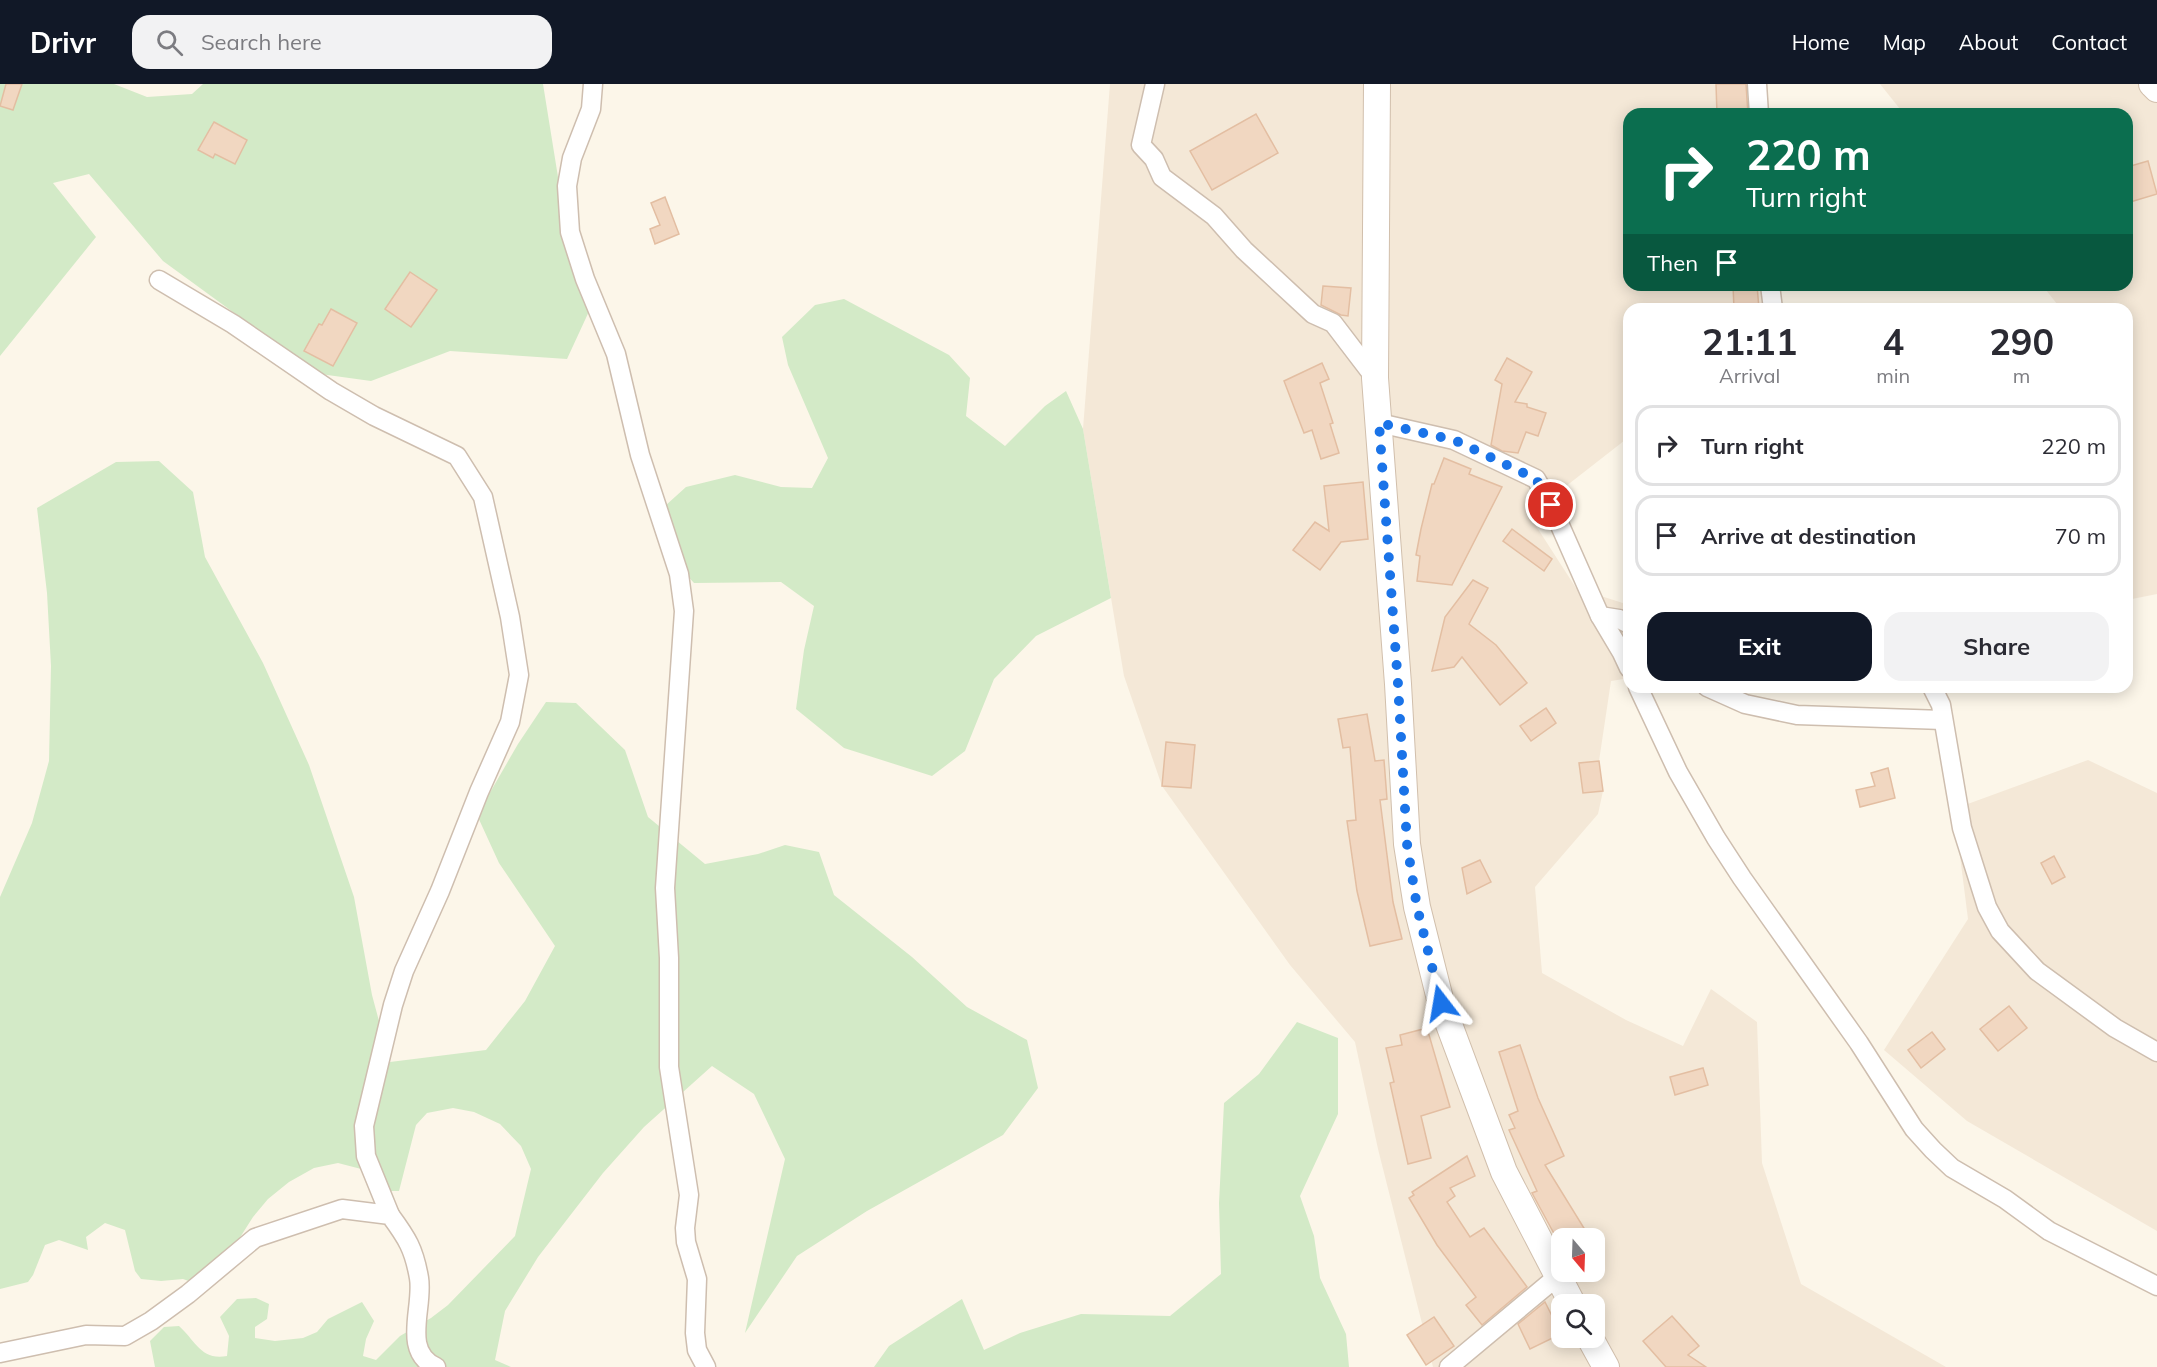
<!DOCTYPE html>
<html lang="en">
<head>
<meta charset="utf-8">
<style>
  body { margin:0; font-family:Mulish,sans-serif; background:#f2f2f3; color:#2b2b33; height:100vh; display:flex; flex-direction:column; font-size:22px; white-space:nowrap }
  * { box-sizing:border-box; margin:0 }
  p { font-size:20px; color:#7c7c81 }
  .icon { flex:none; width:33px; height:33px; fill:none; stroke:currentColor; stroke-width:2; stroke-linecap:round; stroke-linejoin:round }
  .map { position:relative; flex:1; overflow:hidden }
  .sheet { position:absolute; left:1623px; top:219px; width:510px; height:390px; display:flex; flex-direction:column; background:#fff; border-radius:18px; box-shadow:0 3px 15px #0003 }
  .sheet>* { flex:none }
  .banner { position:absolute; left:1623px; top:24px; width:510px; height:183px; border-radius:18px; box-shadow:0 3px 15px #0003; background:#0b6e4f; color:#fff; overflow:hidden }
  .needle { width:39px; rotate:161deg }
  .buttons { position:absolute; left:1551px; top:1144px; display:grid; gap:12px }
  .buttons a { display:grid; place-items:center; width:54px; height:54px; border-radius:12px; background:#fff; box-shadow:0 3px 15px #0003; font-size:30px }
  .pin { position:absolute; display:grid; place-items:center; width:51px; height:51px; color:#fff; margin:-26px; border:3px solid #fff; border-radius:50%; box-shadow:0 2px 6px #0007 }
  .me { position:absolute; width:66px; margin:-33px; rotate:346deg; stroke-linejoin:round; filter:drop-shadow(0 0 4px #0008) }
  .turn { display:flex; align-items:center; gap:21px; height:126px; padding:0 24px; font-size:27px }
  .turn .icon { width:78px; height:78px; stroke-width:2.5 }
  .turn b { display:block; font-size:42px; line-height:51px }
  .then { display:flex; align-items:center; height:57px; padding:0 24px; background:#0003; gap:12px; font-size:22px }
  .eta { display:flex; justify-content:space-evenly; align-items:center; height:102px; text-align:center }
  .eta b { font-size:36px; font-weight:700; line-height:42px }
  .cta { display:flex; gap:12px; margin-top:auto; padding:12px 24px }
  .cta a { flex:1; height:69px; border-radius:18px; background:#111827; color:#fff; font-size:24px; font-weight:700; line-height:69px; text-align:center }
  .cta a+a { background:#f2f2f3; color:#2b2b33 }
  ul { padding:0; list-style:none }
  li { display:flex; align-items:center; gap:18px; height:81px; margin:0 12px 9px; padding:0 12px; border:3px solid #e1e1e2; border-radius:18px }
  li div { flex:1 }
  li b { display:block; font-size:22px }
  li em { font-style:normal }
  header { display:flex; align-items:center; gap:36px; box-sizing:border-box; height:84px; padding:0 30px; background:#111827; color:#fff }
  header strong { font-size:28px }
  nav { display:flex; gap:33px; margin-inline-start:auto; font-size:21px }
  .search { width:420px; height:54px; background:#f2f2f3; display:flex; align-items:center; gap:15px; box-sizing:border-box; padding:0 21px; border-radius:18px; color:#7c7c81; font-size:22px }
  .map>svg:first-child { display:block }
  .residential { fill:#f4e8d7; fill-rule:evenodd }
  .green { fill:#d3eac7 }
  .building { fill:#f1d7c1; stroke:#e3bea2; stroke-width:1.5 }
  .lines { fill:none; stroke-linecap:round; stroke-linejoin:round }
  .street-casing { stroke:#cebeaf; stroke-width:21 }
  .secondary-casing { stroke:#d1bfac; stroke-width:28 }
  .street { stroke:#fff; stroke-width:18 }
  .secondary { stroke:#fff; stroke-width:26 }
  .route { stroke:#1a73e8; stroke-width:10; stroke-dasharray:0 18 }
</style>
</head>
<body>
<header>
<strong>Drivr</strong>
<div class="search"><svg class="icon" aria-label="search" viewBox="0 0 24 24"><circle cx="10" cy="10" r="6"/><path d="M15 15l6 6"/></svg>Search here</div>
<nav><a>Home</a><a>Map</a><a>About</a><a>Contact</a></nav>
</header>
<div class="map">
<svg width="2157" height="1283" viewBox="0 0 2157 1283">
  <rect width="100%" height="100%" fill="#fcf6e9"/>
  <g class="residential">
    <path d="M1110,0H1765V30H1629V201H1779L1782,225H1629V353L1529,431L1576,504L1629,521V594L1611,597L1599,677L1603,707L1598,730L1535,803L1542,889L1626,936L1683,962L1711,905L1757,938L1762,1079L1801,1200L1946,1283H1433L1378,1065L1355,958L1290,881L1162,702L1124,592L1083,345ZM1562,1155H1594V1188H1562ZM1562,1221H1594V1254H1562Z"/>
    <polygon points="1880,0 2157,0 2157,510 2127,516 2127,225 2061,225 2042,201 2127,201 2127,30 1904,30"/>
    <polygon points="2088,676 2157,709 2157,1147 1967,1037 1884,966 1968,835 1954,725"/>
  </g>
  <g class="green">
    <polygon points="0,0 114,0 147,13 192,10 203,0 543,0 568,155 591,223 567,275 450,267 371,297 284,285 237,231 163,177 89,90 53,99 96,153 0,272"/>
    <polygon points="844,215 949,271 970,294 966,332 1005,362 1045,322 1066,307 1083,345 1111,514 1036,552 994,595 965,667 932,692 844,664 796,625 804,566 814,522 781,498 694,499 659,460 655,431 686,403 735,391 781,403 812,404 828,374 788,281 782,253 815,221"/>
    <path d="M159,377L193,408L205,473L263,579L309,681L354,813L372,911L390,978L486,966L525,917L555,862L499,779L477,731L518,660L546,618L576,619L625,666L648,733L705,780L758,770L785,761L819,768L834,811L912,873L967,923L1027,956L1038,1004L1003,1051L867,1127L797,1172L745,1249L785,1075L754,1010L712,982L644,1043L603,1089L538,1173L505,1227L495,1276L511,1283H155L150,1257L164,1243L179,1242C195,1256 201,1277 227,1272L229,1252L220,1233L237,1215L256,1214L269,1220L267,1235L255,1243V1254L275,1257L303,1254L317,1248L328,1235L362,1218L374,1237L366,1255L363,1272L376,1276L400,1252L431,1234L448,1221L515,1152L531,1085L521,1062L500,1040L474,1028L453,1024L427,1029L416,1041L399,1107H370L365,1086L338,1079L314,1084L289,1098L268,1115L253,1133L239,1155L197,1200L183,1195L161,1197L141,1195L135,1187L125,1146L105,1139L86,1153L88,1166L59,1156L45,1161L33,1191L28,1198L0,1205V813L32,739L49,677L51,582L47,509L37,424L116,378Z"/>
    <polygon points="1297,938 1338,954 1338,1030 1300,1112 1314,1152 1320,1194 1346,1250 1349,1283 874,1283 889,1262 962,1215 984,1266 1020,1249 1081,1230 1170,1232 1221,1190 1219,1119 1224,1019 1259,990"/>
  </g>
  <g class="building">
    <polygon points="6,0 22,0 13,26 0,22"/>
    <polygon points="1716,0 1746,0 1748,30 1717,30"/>
    <polygon points="1256,30 1278,69 1212,106 1190,67"/>
    <polygon points="214,38 247,56 235,80 215,70 213,74 198,66"/>
    <polygon points="2148,77 2157,110 2127,119 2127,83"/>
    <polygon points="665,113 679,150 655,160 650,145 660,141 651,119"/>
    <polygon points="410,188 437,206 411,243 385,225"/>
    <polygon points="1733,201 1757,201 1759,225 1734,225"/>
    <polygon points="1323,202 1351,204 1348,232 1341,231 1321,221"/>
    <polygon points="331,225 357,239 333,282 304,267 319,240 322,241"/>
    <polygon points="1507,274 1532,288 1515,318 1527,320 1527,323 1546,329 1538,352 1526,348 1518,369 1502,367 1491,361 1502,300 1495,296"/>
    <polygon points="1322,279 1329,295 1320,299 1333,339 1330,340 1339,369 1321,375 1312,346 1304,349 1284,297"/>
    <polygon points="1444,374 1471,385 1469,390 1502,403 1452,501 1417,497 1420,472 1416,471 1421,445 1432,400 1434,400"/>
    <polygon points="1363,398 1368,455 1341,458 1320,486 1293,466 1315,438 1329,447 1324,402"/>
    <polygon points="1512,445 1552,475 1544,487 1503,457"/>
    <polygon points="1473,496 1488,504 1469,540 1496,561 1527,599 1500,621 1462,573 1454,583 1432,587 1445,533"/>
    <polygon points="1546,624 1556,639 1531,657 1520,642"/>
    <polygon points="1367,630 1375,677 1384,676 1387,715 1380,716 1393,818 1402,855 1370,862 1357,807 1347,737 1356,736 1350,663 1343,664 1338,635"/>
    <polygon points="1166,658 1195,661 1191,704 1162,702"/>
    <polygon points="1599,677 1603,707 1583,709 1579,679"/>
    <polygon points="1888,684 1895,714 1860,723 1856,706 1875,702 1871,689"/>
    <polygon points="2054,772 2065,793 2052,800 2041,779"/>
    <polygon points="1480,776 1491,798 1467,810 1462,784"/>
    <polygon points="2009,922 2027,944 1998,967 1980,945"/>
    <polygon points="1427,944 1450,1023 1421,1032 1431,1074 1408,1080 1390,999 1394,998 1386,964 1402,961 1400,951"/>
    <polygon points="1932,948 1945,965 1921,984 1908,966"/>
    <polygon points="1520,961 1538,1014 1564,1072 1545,1081 1587,1149 1577,1155 1557,1155 1532,1109 1537,1107 1509,1046 1515,1044 1509,1031 1518,1027 1499,968"/>
    <polygon points="1703,984 1708,1001 1675,1011 1670,993"/>
    <polygon points="1467,1072 1475,1092 1450,1104 1455,1112 1447,1118 1470,1153 1484,1144 1527,1203 1482,1241 1466,1221 1476,1213 1437,1161 1409,1114 1414,1111 1412,1108"/>
    <polygon points="1545,1218 1561,1250 1530,1265 1518,1240"/>
    <polygon points="1672,1232 1699,1262 1688,1271 1706,1283 1666,1283 1643,1257"/>
    <polygon points="1434,1233 1454,1262 1426,1281 1407,1251"/>
  </g>
  <g class="lines">
    <g class="street-casing">
      <g id="street">
        <polyline points="593,0 591,25 572,74 567,102 570,148 585,195 616,270 640,371 679,490 684,527 665,804 669,874 669,983 689,1111 685,1144 686,1158 697,1195 695,1249 697,1266 706,1283"/>
        <polyline points="1155,0 1141,61 1154,75 1162,93 1214,132 1244,166 1313,230 1333,239 1375,294"/>
        <polyline points="1757,0 1759,30"/>
        <polyline points="159,196 233,240 331,307 374,332 457,372 483,413 510,533 519,591 510,638 479,708 440,807 404,887 393,921 364,1042 366,1072 390,1131"/>
        <polyline points="1770,201 1773,225"/>
        <polyline points="1379,339 1454,356 1536,395 1551,421 1600,532 1622,569 1629,584"/>
        <polyline points="1600,532 1619,535 1629,540"/>
        <polyline points="1638,603 1678,688 1716,754 1742,794 1859,959 1914,1045 1933,1066 1952,1084 2005,1115 2049,1147 2157,1202"/>
        <polyline points="1707,603 1745,620 1797,631 1943,636"/>
        <polyline points="1932,603 1941,621 1962,744 1987,823 2000,847 2037,887 2115,944 2157,968"/>
        <path d="M0,1269L86,1251L125,1252L151,1237L188,1210L255,1154L342,1125L390,1131C407,1154 414,1165 419,1194C424,1223 401,1267 436,1283"/>
        <polyline points="1449,1283 1558,1192"/>
      </g>
    </g>
    <g class="secondary-casing">
      <g id="secondary">
        <polyline points="1377,0 1375,294 1398,600 1407,760 1417,823 1441,919 1504,1088 1573,1221"/>
        <polyline points="2152,0 2157,5"/>
        <polyline points="1590,1254 1606,1283"/>
      </g>
    </g>
    <use href="#street" class="street"/>
    <use href="#secondary" class="secondary"/>
  </g>
  <g class="lines">
    <polyline class="route" points="1441,919 1417,823 1407,760 1398,600 1379,339 1454,356 1486,371 1536,395 1551,421"/>
  </g>
</svg>
<div class="buttons">
<a><svg class="needle" viewBox="-14 -14 28 28"><path d="M0-13l5 13h-10z" fill="#e53935"/><path d="M0 13l5-13h-10z" fill="#7c7c81"/></svg></a>
<a><svg class="icon" aria-label="search" viewBox="0 0 24 24"><circle cx="10" cy="10" r="6"/><path d="M15 15l6 6"/></svg></a>
</div>
<div class="pin" style="left:1551px;top:421px;background:#d93025"><svg class="icon" aria-label="arrive" viewBox="0 0 24 24"><path d="M6 21V4h12l-3 4 3 4H6"/></svg></div>
<svg class="me" style="left:1441px;top:919px" viewBox="-20 -20 40 40"><path d="M0-17L14 15 0 8-14 15z" fill="#1a73e8" stroke="#fff" stroke-width="4"/></svg>
<div class="banner">
<div class="turn"><svg class="icon" aria-label="right" viewBox="0 0 24 24"><path d="M7 20v-9h11M14 6l5 5-5 5"/></svg><div><b>220 m</b>Turn right</div></div>
<div class="then">Then<svg class="icon" aria-label="arrive" viewBox="0 0 24 24"><path d="M6 21V4h12l-3 4 3 4H6"/></svg></div>
</div>
<section class="sheet">
<div class="eta">
<div><b>21:11</b><p>Arrival</p></div>
<div><b>4</b><p>min</p></div>
<div><b>290</b><p>m</p></div>
</div>
<ul>
<li><svg class="icon" aria-label="right" viewBox="0 0 24 24"><path d="M7 20v-9h11M14 6l5 5-5 5"/></svg><div><b>Turn right</b></div><em>220 m</em></li>
<li><svg class="icon" aria-label="arrive" viewBox="0 0 24 24"><path d="M6 21V4h12l-3 4 3 4H6"/></svg><div><b>Arrive at destination</b></div><em>70 m</em></li>
</ul>
<div class="cta"><a>Exit</a><a>Share</a></div>
</section>
</div>
</body>
</html>
